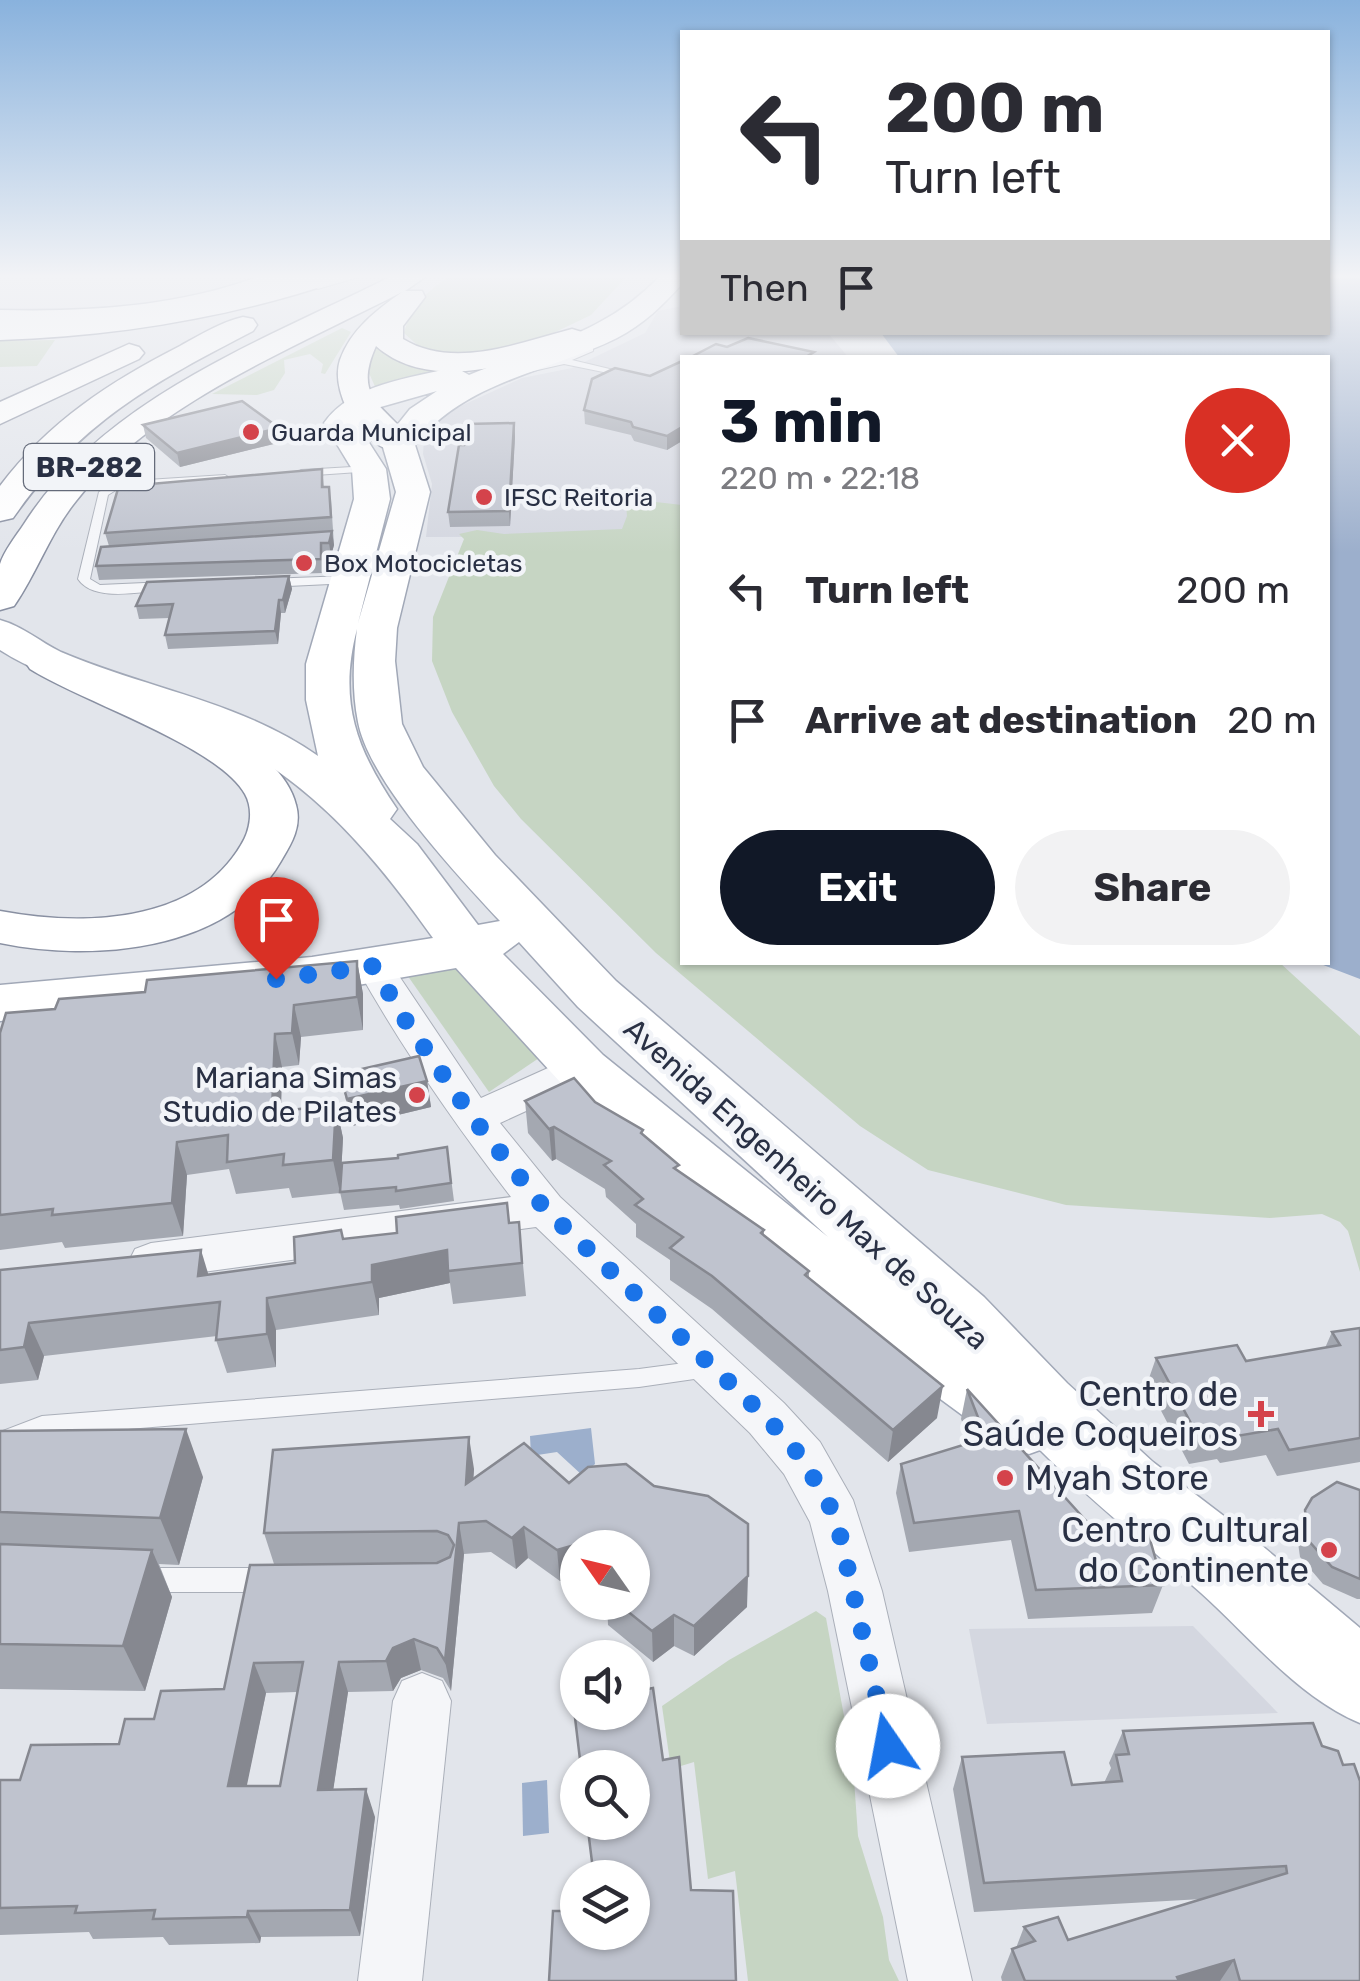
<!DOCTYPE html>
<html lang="en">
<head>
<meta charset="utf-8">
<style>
  body { margin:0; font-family:Rubik,sans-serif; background:#f2f2f3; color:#2b2b33; height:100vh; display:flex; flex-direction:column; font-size:38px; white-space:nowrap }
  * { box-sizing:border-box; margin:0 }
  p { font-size:32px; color:#7c7c81 }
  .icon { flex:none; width:55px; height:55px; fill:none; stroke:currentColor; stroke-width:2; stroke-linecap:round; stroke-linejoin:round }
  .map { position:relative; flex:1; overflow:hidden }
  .details { position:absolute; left:680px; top:355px; width:650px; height:610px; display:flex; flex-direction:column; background:#fff; border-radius:0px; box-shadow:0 2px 8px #0004 }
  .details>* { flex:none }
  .hud { position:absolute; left:680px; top:30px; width:650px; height:305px; border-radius:0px; box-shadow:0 2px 8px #0004; background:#fff; color:#2b2b33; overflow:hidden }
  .needle { width:65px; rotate:304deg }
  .buttons { position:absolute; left:560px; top:1530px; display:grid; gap:20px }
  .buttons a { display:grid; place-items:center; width:90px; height:90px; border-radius:50%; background:#fff; box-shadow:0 2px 8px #0004; font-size:50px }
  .pin { position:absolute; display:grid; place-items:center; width:85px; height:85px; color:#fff; margin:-102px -42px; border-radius:50% 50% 50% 0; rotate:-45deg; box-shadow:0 0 10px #0007 }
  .pin .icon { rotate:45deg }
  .me { position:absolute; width:110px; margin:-55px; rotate:348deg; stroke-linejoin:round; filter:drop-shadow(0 0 8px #0008) }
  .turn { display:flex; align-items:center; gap:35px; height:210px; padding:0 40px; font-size:45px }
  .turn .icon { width:130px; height:130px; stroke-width:2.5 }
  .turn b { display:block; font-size:70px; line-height:85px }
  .then { display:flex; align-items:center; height:95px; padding:0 40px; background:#0003; gap:20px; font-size:38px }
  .round { display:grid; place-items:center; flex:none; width:105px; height:105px; border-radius:52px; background:#f2f2f3 }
  .overview { display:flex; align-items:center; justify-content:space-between; height:170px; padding:0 40px }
  h1 { font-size:60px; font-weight:700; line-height:75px; color:#111827 }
  .primary-button { display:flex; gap:20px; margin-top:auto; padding:20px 40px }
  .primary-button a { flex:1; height:115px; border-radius:60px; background:#111827; color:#fff; font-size:40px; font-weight:700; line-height:115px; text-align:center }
  .primary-button a+a { background:#f2f2f3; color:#2b2b33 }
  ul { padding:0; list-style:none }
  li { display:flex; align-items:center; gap:30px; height:130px; padding:0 40px }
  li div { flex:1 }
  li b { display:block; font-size:38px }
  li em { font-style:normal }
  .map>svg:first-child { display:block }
  .built { fill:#d4d7e0 }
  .green { fill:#c6d5c3 }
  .water { fill:#9cafcc }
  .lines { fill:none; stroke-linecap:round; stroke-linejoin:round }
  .service-casing { stroke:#aaafb9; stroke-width:2 }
  .minor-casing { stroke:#aaafb9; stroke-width:2 }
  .primary-casing { stroke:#a1a8b7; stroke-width:3 }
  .motorway-casing { stroke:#8990a2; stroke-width:3 }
  .service { fill:#f5f6f9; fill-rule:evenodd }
  .minor { fill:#f5f6f9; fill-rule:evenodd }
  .primary { fill:#fff; fill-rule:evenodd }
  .motorway { fill:#fff; fill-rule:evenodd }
  .wall { fill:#a4a8b1; fill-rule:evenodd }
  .shaded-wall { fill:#868890 }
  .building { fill:#bfc3ce; stroke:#868890; stroke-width:2.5; fill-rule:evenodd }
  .route { stroke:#1a73e8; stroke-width:18; stroke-dasharray:0 32.4 }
  .poi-dot { fill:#d4434b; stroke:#f2f4f8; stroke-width:4 }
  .labels { text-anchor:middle; stroke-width:9; stroke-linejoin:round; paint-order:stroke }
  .far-poi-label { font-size:25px; fill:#293044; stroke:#f2f4f8; text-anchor:start }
  .shield { fill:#f2f4f8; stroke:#656b7a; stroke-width:2.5 }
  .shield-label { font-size:28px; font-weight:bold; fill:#293044 }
  .poi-label { font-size:30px; fill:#293044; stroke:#f2f4f8; text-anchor:end }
  .street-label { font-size:30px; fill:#293044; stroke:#f2f4f8 }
  .near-poi-label { font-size:35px; fill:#293044; stroke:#f2f4f8; text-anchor:end }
</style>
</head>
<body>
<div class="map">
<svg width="1360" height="1981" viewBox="0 0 1360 1981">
  <rect width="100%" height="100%" fill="#e2e5eb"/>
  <g class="built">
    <polygon points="682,306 682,332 828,333 848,357 682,358 682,536 426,537 432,484 423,454 424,440 439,416 522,378 572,368 645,333 658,311"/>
    <polygon points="1193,1626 1278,1713 987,1724 969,1629"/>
  </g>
  <g class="green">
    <path d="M451,275H628L591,315L543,338L470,355L424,351L404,333C411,304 427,292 451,275Z"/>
    <polygon points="342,328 351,332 325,374 321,373 323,364 310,354 284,360 285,373 274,390 257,395 212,394"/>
    <polygon points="55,340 37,366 0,367 0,341"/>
    <polygon points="373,345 403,361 452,367 377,391 369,373"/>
    <polygon points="647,501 682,505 682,962 1280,963 1360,1036 1360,1272 1348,1231 1340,1222 1322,1214 1270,1218 1066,1205 928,1170 860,1126 656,953 521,819 494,786 452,712 432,661 433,617 464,539 459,534 477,530 504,534 622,529 627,516 626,504"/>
    <polygon points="456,965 539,1058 489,1092 405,972"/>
    <polygon points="816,1611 826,1618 853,1765 858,1836 883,1917 889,1960 899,1981 748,1981 735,1871 708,1879 694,1762 671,1769 662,1706 729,1660"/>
  </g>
  <g class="water">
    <polygon points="1328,275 1360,275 1360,979 1318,963 1328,962 1328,358 899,357 881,333 1328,332"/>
    <polygon points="591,1428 595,1464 582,1475 557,1452 531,1456 530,1436"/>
    <polygon points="547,1780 549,1833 523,1836 522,1783"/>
  </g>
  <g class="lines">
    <g class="service-casing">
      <g id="service">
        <polygon points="350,275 365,275 318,289 314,286"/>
        <polygon points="590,346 593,347 593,351 572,360 618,371 618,375 564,364 520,374 515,371 549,364"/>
        <polygon points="369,466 374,469 373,471 301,476 296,473 301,470"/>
        <path d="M225,475L230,478L229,480L119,488L108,495L90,579L100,585L167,582L173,586L167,590C142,591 94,603 78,579L99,492L116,482Z"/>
        <polygon points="347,576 351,577 351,583 267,587 261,583 267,579"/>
        <polygon points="707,1360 715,1362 718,1369 715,1376 639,1387 43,1436 0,1452 0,1432 42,1416 639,1369"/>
        <polygon points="145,1568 269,1568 278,1572 282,1580 278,1588 269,1592 145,1592 136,1588 132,1580 136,1572"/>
      </g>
    </g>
    <g class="minor-casing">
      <g id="minor">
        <path d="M374,954L387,958L481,1098L568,1059L582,1055L596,1059L602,1069L596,1079L500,1123L560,1197L784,1403L820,1442L853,1500L882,1591L972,1981H908L828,1591L810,1522L784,1474L750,1433L536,1227L151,1279L135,1273L129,1261L135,1249L151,1243L511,1197C454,1123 401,1047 356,966L361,958Z"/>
        <polygon points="422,1673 442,1681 451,1701 422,1981 358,1981 393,1701 402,1681"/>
      </g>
    </g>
    <g class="primary-casing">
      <g id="primary">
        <path d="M263,275H301C290,287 268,292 252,297C170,321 86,328 0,326V310C89,312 179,307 263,275Z"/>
        <path d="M661,275H682V284C663,305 644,324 617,338C549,372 464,381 415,445L430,492L397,628L395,661L402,724L423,767L495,855L616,981L984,1297L1067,1383L1153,1462L1254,1539L1360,1628V1723C1299,1698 1250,1637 1201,1593C1146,1544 1093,1503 1040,1450L1029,1454L1003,1445L890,1362L705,1211L561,1083L456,968L312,993L0,1021V985L312,957L433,938C367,845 300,768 191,724C128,698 58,687 0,650V620C23,626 40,642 61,652C147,689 240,701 318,756L306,700V664L354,499L352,469L324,423C351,384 411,378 455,367L469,375C541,344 605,335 661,275ZM437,391L410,409L382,444L396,492L358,623L390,499L386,469L357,424L370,410ZM357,629C353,659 352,692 358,722C369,781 458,876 500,921L478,925L417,844L390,819L397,809C356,749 338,701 357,629ZM519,942L578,1007L828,1237L603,1055L503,954Z"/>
      </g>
    </g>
    <g class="motorway-casing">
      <g id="motorway">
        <path d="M303,275H343L339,281C228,318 117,336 0,340V322C103,320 204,308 303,275Z"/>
        <path d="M394,275H428L405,291H422L425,297L403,326V339C454,370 518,343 572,329L582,332L586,338L582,344C519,361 432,395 376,346C351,401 388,406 414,444L410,451C370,461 328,396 340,360C351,329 377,310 402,292C294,348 152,404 76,501C50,533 37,573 14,606L0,610C0,596 0,577 0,564C4,551 16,536 24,524C105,397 265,340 394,275Z"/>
        <path d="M243,317L253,319L257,325L253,331C151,384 81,421 13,518L0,521V486C48,422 111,381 180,346C200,335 221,322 243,317Z"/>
        <polygon points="129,344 139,347 144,353 139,359 0,424 0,402"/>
        <path d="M45,648C69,654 90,670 113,680C167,706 280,740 296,805C302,826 292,843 281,861C229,952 92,962 0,943V911C80,926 194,925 241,845C250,831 254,810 245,794C217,745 82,702 30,669L24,660L30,651Z"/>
      </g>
    </g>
    <use href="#service" class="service"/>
    <use href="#minor" class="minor"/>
    <use href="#primary" class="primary"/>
    <use href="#motorway" class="motorway"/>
  </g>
  <g class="wall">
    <polygon points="682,361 682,441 667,450 634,441 631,435 585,424 584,410"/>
    <polygon points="514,423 515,437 510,526 450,527 448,512 464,445"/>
    <polygon points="143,425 282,442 180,467 146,438"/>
    <polygon points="322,469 324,487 331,500 334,545 331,556 323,556 323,573 99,580 96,566 109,546 105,533 139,485"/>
    <polygon points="289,576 292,589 285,613 281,613 278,644 168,649 165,635 170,618 139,619 136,606"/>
    <polygon points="357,961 363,994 363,1030 301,1037 299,1065 282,1067 281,1111 336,1105 343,1138 340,1193 292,1198 289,1188 236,1194 229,1169 187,1175 183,1236 65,1248 62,1242 0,1250 0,1033 55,1009 145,992"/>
    <polygon points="340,1074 427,1081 431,1107 352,1126"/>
    <polygon points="525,1101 595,1102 643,1135 679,1171 764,1230 764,1236 809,1271 809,1278 937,1418 888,1462 712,1309 670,1280 670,1260 636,1237 636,1224 606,1197 605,1189 556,1159 552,1161 528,1133"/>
    <polygon points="447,1147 454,1201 400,1209 399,1205 344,1210 340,1192 398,1158"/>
    <polygon points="519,1222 526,1296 453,1304 450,1283 379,1298 379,1315 276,1330 276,1367 227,1373 216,1340 217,1336 44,1356 38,1380 0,1384 0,1270 209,1275 295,1263 343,1239"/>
    <polygon points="1360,1328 1360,1462 1277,1476 1266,1455 1220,1463 1217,1459 1189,1464 1147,1384 1156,1358 1246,1361 1325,1348 1332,1332"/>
    <polygon points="967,1389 1089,1524 1163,1585 1152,1613 1028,1619 1011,1540 909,1552 896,1493 901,1464 970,1443 961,1419"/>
    <polygon points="0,1431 203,1477 179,1565 159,1564 172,1597 145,1691 0,1689"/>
    <path d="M474,1469L473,1479L569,1483L747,1607L694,1656L674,1646L653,1662L608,1625L607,1602H632V1548H578V1576L560,1581L528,1558L516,1569L491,1552L464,1554L451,1691L443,1678L421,1670L401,1678L393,1691L348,1692L333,1790L375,1817L360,1936L261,1937L260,1943L169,1945L163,1937L93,1939L89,1932L0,1935V1780H20L119,1744L154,1719L224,1689L274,1564L264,1533ZM297,1692L280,1786H246L266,1693Z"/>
    <polygon points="1360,1490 1360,1599 1357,1599 1323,1584 1300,1557 1296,1528 1312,1498"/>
    <polygon points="1313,1723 1360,1981 1002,1981 1001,1977 1012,1949 1016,1948 1024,1927 1068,1940 1202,1899 974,1912 953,1789 962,1757 1072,1785 1104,1783 1111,1768 1109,1763 1123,1731"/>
  </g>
  <g class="shaded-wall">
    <polygon points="514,423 515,437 510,526 509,511"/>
    <polygon points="682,427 682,441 667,450 667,436"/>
    <polygon points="279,428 282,442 180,467 177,453"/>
    <polygon points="332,531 334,545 331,556 329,543"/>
    <polygon points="289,576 292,589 285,613 283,600"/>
    <polygon points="279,600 281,613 278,644 275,631"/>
    <polygon points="357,961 363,994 363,1030 357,997"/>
    <polygon points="294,1005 301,1037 299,1065 292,1033"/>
    <polygon points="275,1034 282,1067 280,1145 272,1112"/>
    <polygon points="427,1081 431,1107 352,1126 347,1099"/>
    <polygon points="336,1105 343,1138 340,1193 333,1160"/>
    <polygon points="554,1127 556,1159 552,1161 549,1129"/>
    <polygon points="177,1142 187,1175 183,1236 172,1203"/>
    <polygon points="201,1250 211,1283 198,1276"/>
    <polygon points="447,1250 450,1283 379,1298 379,1315 372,1282 372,1265"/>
    <polygon points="267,1298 276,1330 276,1367 267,1334"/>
    <polygon points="29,1323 44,1356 38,1380 24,1347"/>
    <polygon points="943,1386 937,1418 888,1462 893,1430"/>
    <polygon points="186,1429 203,1477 179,1565 160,1518"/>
    <polygon points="469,1437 474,1469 471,1516 466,1484"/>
    <polygon points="459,1523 464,1554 451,1691 445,1661"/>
    <polygon points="524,1527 528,1558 516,1569 512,1538"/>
    <polygon points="575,1545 577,1576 560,1581 557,1550"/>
    <polygon points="152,1550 172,1597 145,1691 123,1646"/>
    <polygon points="748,1576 747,1607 694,1656 694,1626"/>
    <polygon points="674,1615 674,1646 653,1662 652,1631"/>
    <polygon points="414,1639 421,1670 401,1678 393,1691 386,1661 393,1648"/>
    <polygon points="339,1662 348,1692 329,1818 318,1790"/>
    <polygon points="254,1663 266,1693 241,1814 228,1786"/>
    <polygon points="366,1789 375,1817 360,1936 350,1910"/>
    <polygon points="248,1911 261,1937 260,1943 247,1917"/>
    <polygon points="1234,1960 1220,1981 1175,1981 1177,1977"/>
  </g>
  <g class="building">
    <polygon points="748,338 814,352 804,358 689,358 716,344 727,347"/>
    <polygon points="682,361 682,427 667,436 633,427 631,422 584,410 592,379 615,368 650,376"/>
    <polygon points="242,401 279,428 177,453 143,425"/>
    <polygon points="514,423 509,511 448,512 459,445 464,445 467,424"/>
    <polygon points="322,469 322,487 329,487 331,517 105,533 120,482 138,481 139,485"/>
    <polygon points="332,531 329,543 321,543 321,559 96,566 101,547"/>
    <polygon points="289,576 283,600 279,600 275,631 165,635 173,604 136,606 147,582"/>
    <polygon points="357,961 357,997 294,1005 292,1033 275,1034 272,1112 336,1105 333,1160 283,1165 284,1154 227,1162 228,1135 177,1142 172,1203 52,1215 53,1209 0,1215 0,1033 6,1013 55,1009 59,999 145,992 147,980"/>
    <polygon points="419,1056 427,1081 347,1099 340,1074"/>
    <polygon points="574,1078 595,1102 643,1130 641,1133 679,1165 674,1168 764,1230 761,1233 809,1271 805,1275 943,1386 893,1430 712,1276 670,1248 683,1237 635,1205 643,1199 604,1165 611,1161 554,1127 549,1129 525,1101"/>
    <polygon points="447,1147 451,1183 396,1191 396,1187 340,1192 342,1163 398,1158 398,1155"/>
    <polygon points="507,1203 509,1223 519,1222 522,1263 448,1271 447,1250 372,1265 372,1282 267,1298 267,1334 216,1340 220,1302 29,1323 24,1347 0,1350 0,1270 201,1250 198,1276 295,1263 294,1237 341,1230 343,1239 397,1233 396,1217"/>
    <polygon points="1360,1328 1360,1438 1289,1450 1278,1429 1231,1437 1228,1433 1199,1438 1156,1358 1237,1345 1246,1361 1340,1345 1332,1332"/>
    <polygon points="967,1389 1089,1524 1145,1522 1163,1585 1036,1590 1019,1511 914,1523 901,1464 986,1438"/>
    <polygon points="186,1429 160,1518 0,1512 0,1431"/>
    <path d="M469,1437L466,1484L524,1443L569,1483L588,1467L626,1464L654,1486L708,1496L748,1524V1576L694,1626L674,1615L652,1631L616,1602H632V1548H578L575,1545L557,1550L524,1527L512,1538L486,1521L459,1523L445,1661L437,1648L414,1639L393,1648L386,1661L339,1662L318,1790L366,1789L350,1910L248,1911L247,1917L153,1919L155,1910L75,1913L77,1906L0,1908V1780H20L31,1745L119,1744L125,1719H154L161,1691L224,1689L250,1565L437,1563L450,1557L454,1545L448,1535L437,1531L264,1533L273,1450ZM303,1662L280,1786H228L254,1663Z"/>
    <polygon points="1337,1482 1360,1490 1360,1579 1332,1567 1308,1540 1305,1510 1312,1498"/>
    <polygon points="0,1544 152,1550 123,1646 0,1644"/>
    <polygon points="653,1688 663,1760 679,1757 691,1890 733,1891 736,1981 549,1981 553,1911 578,1911 578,1932 632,1932 632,1878 594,1878 587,1822 632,1822 632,1768 581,1768 573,1701 578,1700 578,1712 632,1712 632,1692"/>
    <polygon points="1313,1723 1322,1746 1338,1751 1343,1765 1354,1764 1360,1781 1360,1981 1240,1981 1234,1960 1177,1977 1179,1981 1025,1981 1012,1949 1035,1941 1024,1927 1058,1917 1068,1940 1287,1873 1286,1866 984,1883 962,1757 1064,1752 1072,1785 1122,1781 1116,1755 1129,1754 1123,1731"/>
  </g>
  <linearGradient id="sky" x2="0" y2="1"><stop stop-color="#89b2dd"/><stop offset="0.5" stop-color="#f2f3f6"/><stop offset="1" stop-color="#f2f3f6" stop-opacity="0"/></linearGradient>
  <rect width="1360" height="553" fill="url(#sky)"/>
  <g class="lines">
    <polyline class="route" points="276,979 374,966 401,1014 473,1118 545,1209 767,1418 802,1458 836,1517 888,1746"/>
  </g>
  <g class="poi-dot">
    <circle cx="251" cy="432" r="10"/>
    <circle cx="484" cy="497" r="10"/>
    <circle cx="304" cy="563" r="10"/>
    <circle cx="417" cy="1095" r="10"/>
    <path d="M1256 1399h10v10h10v10h-10v10h-10v-10h-10v-10h10z"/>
    <circle cx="1005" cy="1478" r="10"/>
    <circle cx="1329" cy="1550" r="10"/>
  </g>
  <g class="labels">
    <g class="far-poi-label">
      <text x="271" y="441">Guarda Municipal</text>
      <text x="504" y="506">IFSC Reitoria</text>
      <text x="324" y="572">Box Motocicletas</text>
    </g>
    <rect class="shield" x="24" y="444" width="130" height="46" rx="8"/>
    <g class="shield-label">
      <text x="89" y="477">BR-282</text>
    </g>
    <g class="poi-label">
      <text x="397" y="1088">Mariana Simas<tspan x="397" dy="34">Studio de Pilates</tspan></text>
    </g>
    <g class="street-label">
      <text transform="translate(806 1184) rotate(42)" y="10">Avenida Engenheiro Max de Souza</text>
    </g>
    <g class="near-poi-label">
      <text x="1238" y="1406">Centro de<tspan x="1238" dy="40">Saúde Coqueiros</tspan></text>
      <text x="1025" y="1490" text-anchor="start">Myah Store</text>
      <text x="1309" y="1542">Centro Cultural<tspan x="1309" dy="40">do Continente</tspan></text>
    </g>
  </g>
</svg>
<div class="buttons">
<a><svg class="needle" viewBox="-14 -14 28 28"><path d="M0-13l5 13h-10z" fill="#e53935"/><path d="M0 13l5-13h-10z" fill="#7c7c81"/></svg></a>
<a><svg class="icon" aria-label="sound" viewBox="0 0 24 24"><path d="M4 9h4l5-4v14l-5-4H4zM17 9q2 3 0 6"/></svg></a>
<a><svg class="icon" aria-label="search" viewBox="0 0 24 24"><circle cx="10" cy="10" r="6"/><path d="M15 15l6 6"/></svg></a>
<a><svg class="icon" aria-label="layers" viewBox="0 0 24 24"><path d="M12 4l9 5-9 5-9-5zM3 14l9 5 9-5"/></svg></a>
</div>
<div class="pin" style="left:276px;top:979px;background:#d93025"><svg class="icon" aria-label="arrive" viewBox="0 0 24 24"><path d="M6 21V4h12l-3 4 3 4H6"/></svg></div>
<svg class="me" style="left:888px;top:1746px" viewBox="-20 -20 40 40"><circle r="19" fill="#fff"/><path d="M0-13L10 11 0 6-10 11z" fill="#1a73e8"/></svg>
<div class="hud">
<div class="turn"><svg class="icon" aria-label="left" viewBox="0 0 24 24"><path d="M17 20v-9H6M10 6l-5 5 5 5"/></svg><div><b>200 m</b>Turn left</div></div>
<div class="then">Then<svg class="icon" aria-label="arrive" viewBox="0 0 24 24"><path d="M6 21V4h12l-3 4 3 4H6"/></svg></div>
</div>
<section class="details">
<div class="overview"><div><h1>3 min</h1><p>220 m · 22:18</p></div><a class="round" style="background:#d93025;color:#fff"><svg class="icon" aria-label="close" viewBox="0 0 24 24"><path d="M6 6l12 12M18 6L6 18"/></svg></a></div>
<ul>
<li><svg class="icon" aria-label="left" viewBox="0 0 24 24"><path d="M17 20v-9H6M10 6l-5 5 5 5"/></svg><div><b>Turn left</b></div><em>200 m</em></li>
<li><svg class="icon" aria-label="arrive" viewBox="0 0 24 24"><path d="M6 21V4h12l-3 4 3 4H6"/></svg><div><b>Arrive at destination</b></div><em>20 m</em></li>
</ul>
<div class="primary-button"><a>Exit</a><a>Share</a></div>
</section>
</div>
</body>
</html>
